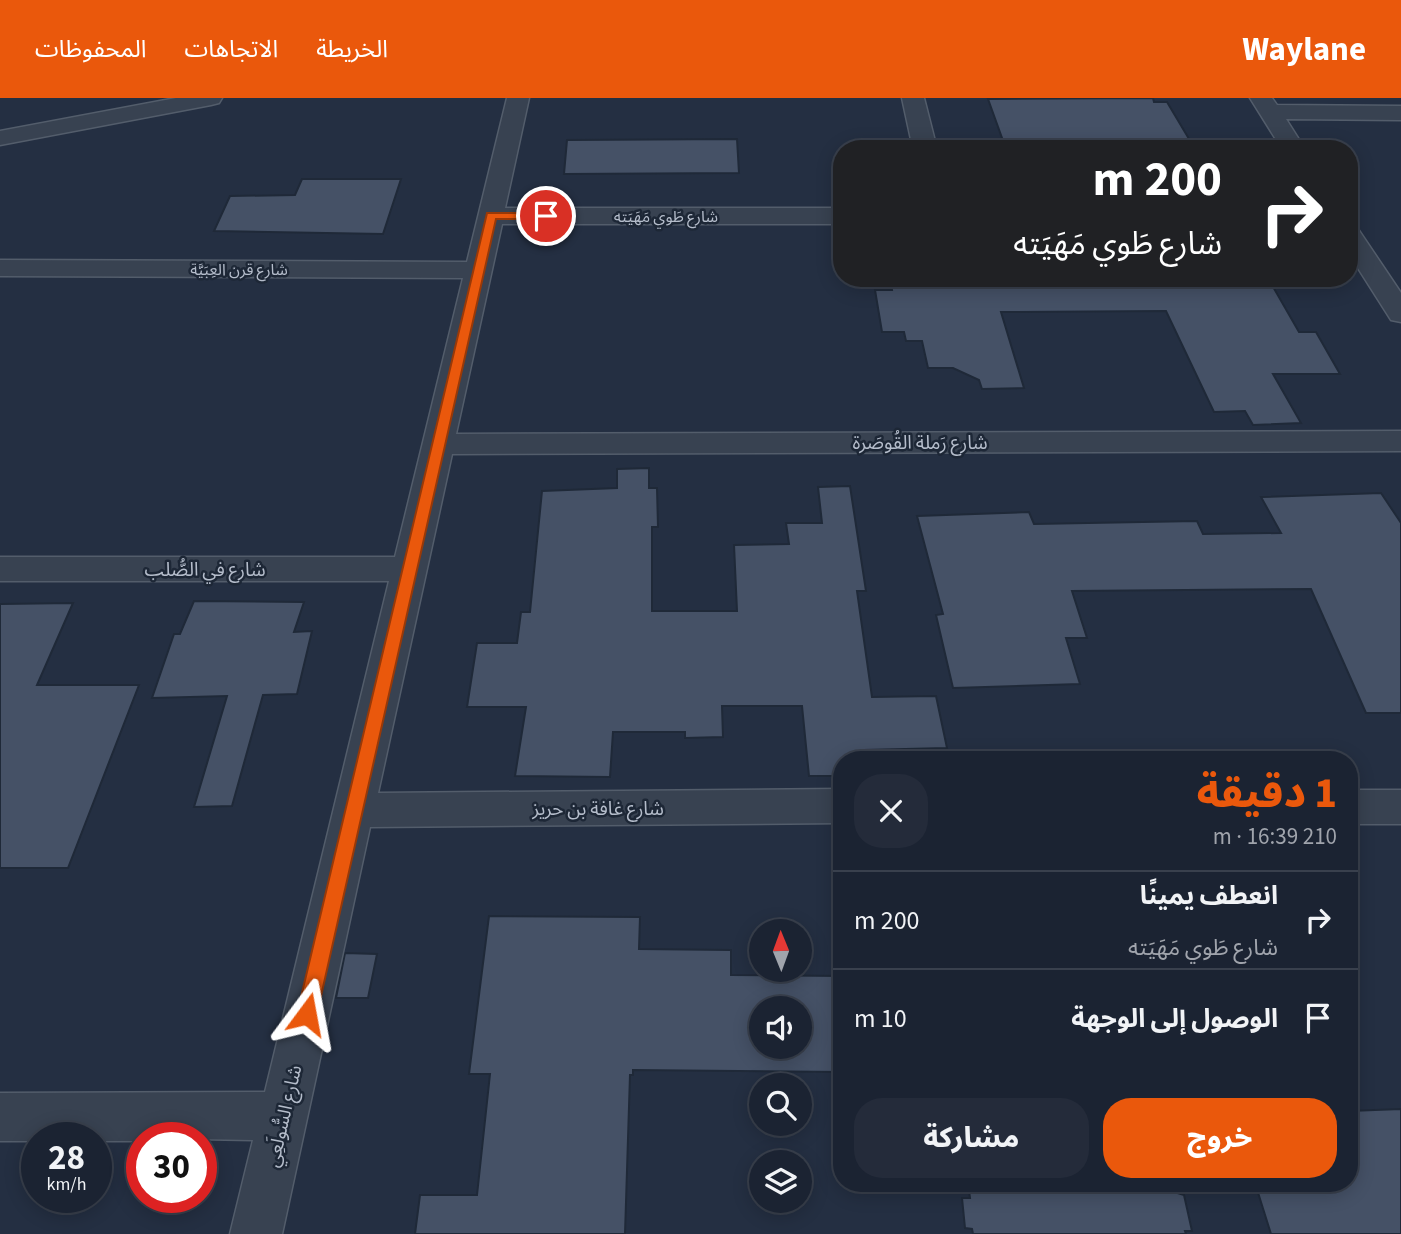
<!DOCTYPE html>
<html lang="ar">
<head>
<meta charset="utf-8">
<style>
  body { margin:0; font-family:"Source Sans 3","Noto Sans Arabic",sans-serif; background:#242b3a; color:#f1f3f6; direction:rtl; height:100vh; display:flex; flex-direction:column; font-size:26px; white-space:nowrap }
  * { box-sizing:border-box; margin:0 }
  p { font-size:23px; color:#a0a4ac }
  .icon { flex:none; width:38px; height:38px; fill:none; stroke:currentColor; stroke-width:2; stroke-linecap:round; stroke-linejoin:round }
  .map { position:relative; flex:1; overflow:hidden; direction:ltr }
  .side { position:absolute; left:833px; top:653px; width:525px; height:441px; display:flex; flex-direction:column; background:#1b2332; border-radius:28px; box-shadow:0 4px 18px #0003,0 0 0 2px #39404d; direction:rtl }
  .side>* { flex:none }
  .top-card { position:absolute; left:833px; top:42px; width:525px; height:147px; border-radius:28px; box-shadow:0 4px 18px #0003,0 0 0 2px #39404d; direction:rtl; background:#202124; color:#fff; overflow:hidden }
  .needle { width:46px; rotate:359deg }
  .controls { position:absolute; left:749px; top:821px; display:grid; gap:14px }
  .controls a { display:grid; place-items:center; width:63px; height:63px; border-radius:50%; background:#1b2332; box-shadow:0 4px 18px #0003,0 0 0 2px #39404d; font-size:35px }
  .speed { position:absolute; left:21px; top:1024px; display:flex; gap:14px; font-size:35px; font-weight:700; text-align:center }
  .speed>* { display:grid; place-content:center; width:91px; height:91px; border-radius:50%; background:#1b2332; box-shadow:0 4px 18px #0003,0 0 0 2px #39404d; line-height:1 }
  .speed small { font-size:18px; font-weight:400 }
  .speed .limit { border:10px solid #d22; background:#fff; color:#111 }
  .pin { position:absolute; display:grid; place-items:center; width:60px; height:60px; color:#fff; margin:-30px; border:4px solid #fff; border-radius:50%; box-shadow:0 2px 7px #0007 }
  .me { position:absolute; width:77px; margin:-38px; rotate:13deg; stroke-linejoin:round; filter:drop-shadow(0 0 5px #0008) }
  .turn { display:flex; align-items:center; gap:24px; height:147px; padding:0 21px; font-size:32px }
  .turn .icon { width:91px; height:91px; stroke-width:2.5 }
  .turn b { display:block; font-size:49px; line-height:60px }
  .round { display:grid; place-items:center; flex:none; width:74px; height:74px; border-radius:28px; background:#242b3a }
  .overview { display:flex; align-items:center; justify-content:space-between; height:119px; padding:0 21px }
  h1 { font-size:42px; font-weight:800; line-height:52px; color:#ea580c }
  .cta { display:flex; gap:14px; margin-top:auto; padding:14px 21px }
  .cta a { flex:1; height:80px; border-radius:28px; background:#ea580c; color:#fff; font-size:28px; font-weight:800; line-height:80px; text-align:center }
  .cta a+a { background:#242b3a; color:#f1f3f6 }
  ul { padding:0; list-style:none }
  li { display:flex; align-items:center; gap:21px; height:98px; padding:0 21px; border-top:2px solid #39404d }
  li div { flex:1 }
  li b { display:block; font-size:26px }
  li em { font-style:normal }
  header { display:flex; align-items:center; gap:42px; box-sizing:border-box; height:98px; padding:0 35px; background:#ea580c; color:#fff }
  header strong { font-size:33px }
  nav { display:flex; gap:38px; margin-inline-start:auto; font-size:24px }
  .map>svg:first-child { display:block }
  .building { fill:#455166; stroke:#1f2938; stroke-width:2; fill-rule:evenodd }
  .lines { fill:none; stroke-linecap:round; stroke-linejoin:round }
  .street-casing { stroke:#535d6b; stroke-width:3 }
  .street { fill:#384251; fill-rule:evenodd }
  .route { fill:#ea580c; stroke:#983908; stroke-width:2 }
  .labels { text-anchor:middle; stroke-width:5; stroke-linejoin:round; paint-order:stroke }
  .far-street-label { font-size:16px; fill:#b5bdcb; stroke:#1d2736 }
  .street-label { font-size:19px; fill:#b5bdcb; stroke:#1d2736 }
</style>
</head>
<body>
<header>
<strong>Waylane</strong>
<nav><a>الخريطة</a><a>الاتجاهات</a><a>المحفوظات</a></nav>
</header>
<div class="map">
<svg width="1401" height="1136" viewBox="0 0 1401 1136">
  <rect width="100%" height="100%" fill="#242f42"/>
  <g class="building">
    <polygon points="1153,0 1154,4 1167,4 1195,51 1006,51 988,1"/>
    <polygon points="737,41 739,75 564,76 567,42"/>
    <polygon points="302,81 401,81 383,136 214,133 230,98 295,97"/>
    <polygon points="890,180 1268,180 1299,234 1316,234 1340,276 1273,276 1301,325 1253,327 1245,313 1214,314 1166,213 1001,214 1024,290 982,291 979,282 953,270 928,270 922,243 906,243 904,234 882,234 875,192 892,192"/>
    <polygon points="649,370 649,390 657,390 658,429 652,429 652,513 737,513 734,447 789,446 786,425 822,425 818,389 850,388 866,493 857,493 872,599 936,598 947,650 865,652 866,662 842,662 842,678 809,678 802,608 722,608 723,639 685,640 685,634 613,634 610,679 515,678 526,609 467,609 477,545 517,545 521,514 530,514 542,393 617,390 617,371"/>
    <polygon points="1381,395 1401,425 1401,615 1366,615 1311,491 1072,493 1087,540 1066,540 1080,586 953,590 936,517 943,516 917,418 1029,414 1034,426 1197,423 1203,436 1281,435 1261,399"/>
    <polygon points="194,503 304,504 294,534 312,533 297,596 263,597 232,708 194,709 227,598 152,600 174,536 180,536"/>
    <polygon points="73,505 37,587 139,587 68,770 0,770 0,506"/>
    <path d="M489,818L640,819L639,851L731,852V877L842,878V974L633,972V977H630L625,1136H415L420,1097H477L490,976H469ZM761,910H800V948H761Z"/>
    <polygon points="345,855 377,856 368,900 336,900"/>
    <polygon points="1401,1011 1401,1136 1271,1136 1255,1085 1349,1085 1349,1013"/>
    <polygon points="968,1085 1172,1085 1174,1094 1184,1097 1192,1133 1185,1133 1186,1136 973,1136 972,1131 965,1130 962,1100 970,1100"/>
  </g>
  <g class="lines">
    <g class="street-casing">
      <g id="street">
        <polygon points="176,0 222,0 219,5 211,7 0,47 0,33"/>
        <polygon points="507,0 529,0 505,110 842,110 842,126 502,126 456,336 1401,333 1401,353 452,356 378,695 842,691 842,725 370,729 282,1136 230,1136 253,1042 142,1040 142,1043 96,1043 96,1040 37,1040 37,1043 0,1043 0,995 265,994 389,483 0,483 0,459 395,459 463,180 0,178 0,162 467,164"/>
        <polygon points="902,0 924,0 937,51 913,51"/>
        <polygon points="1250,0 1272,0 1277,7 1401,8 1401,22 1286,21 1305,51 1282,51"/>
        <polygon points="1349,128 1358,131 1401,195 1401,224 1391,222 1349,156"/>
        <rect x="1349" y="692" width="52" height="34"/>
      </g>
    </g>
    <use href="#street" class="street"/>
  </g>
  <polygon class="route" points="487,115 546,115 551,118 546,121 496,121 317,916 314,923 307,925 300,923 297,916"/>
  <g class="labels">
    <g class="far-street-label">
      <text x="666" y="124">شارع طَوي مَهَيَته</text>
      <text x="239" y="177">شارع قرن العِبَيَّة</text>
    </g>
    <g class="street-label">
      <text x="920" y="351">شارع رَملة القُوصَرة</text>
      <text x="205" y="478">شارع في الصُّلب</text>
      <text x="598" y="717">شارع غافة بن حريز</text>
      <text transform="translate(283 1018) rotate(-77)" y="7">شارع السُّولَعِي</text>
    </g>
  </g>
</svg>
<div class="controls">
<a><svg class="needle" viewBox="-14 -14 28 28"><path d="M0-13l5 13h-10z" fill="#e53935"/><path d="M0 13l5-13h-10z" fill="#a0a4ac"/></svg></a>
<a><svg class="icon" aria-label="sound" viewBox="0 0 24 24"><path d="M4 9h4l5-4v14l-5-4H4zM17 9q2 3 0 6"/></svg></a>
<a><svg class="icon" aria-label="search" viewBox="0 0 24 24"><circle cx="10" cy="10" r="6"/><path d="M15 15l6 6"/></svg></a>
<a><svg class="icon" aria-label="layers" viewBox="0 0 24 24"><path d="M12 4l9 5-9 5-9-5zM3 14l9 5 9-5"/></svg></a>
</div>
<div class="speed"><div>28<small>km/h</small></div><div class="limit">30</div></div>
<div class="pin" style="left:546px;top:118px;background:#d93025"><svg class="icon" aria-label="arrive" viewBox="0 0 24 24"><path d="M6 21V4h12l-3 4 3 4H6"/></svg></div>
<svg class="me" style="left:307px;top:916px" viewBox="-20 -20 40 40"><path d="M0-17L14 15 0 8-14 15z" fill="#ea580c" stroke="#fff" stroke-width="4"/></svg>
<div class="top-card">
<div class="turn"><svg class="icon" aria-label="right" viewBox="0 0 24 24"><path d="M7 20v-9h11M14 6l5 5-5 5"/></svg><div><b>200 m</b>شارع طَوي مَهَيَته</div></div>
</div>
<section class="side">
<div class="overview"><div><h1>1 دقيقة</h1><p>210 m · 16:39</p></div><a class="round"><svg class="icon" aria-label="close" viewBox="0 0 24 24"><path d="M6 6l12 12M18 6L6 18"/></svg></a></div>
<ul>
<li><svg class="icon" aria-label="right" viewBox="0 0 24 24"><path d="M7 20v-9h11M14 6l5 5-5 5"/></svg><div><b>انعطف يمينًا</b><p>شارع طَوي مَهَيَته</p></div><em>200 m</em></li>
<li><svg class="icon" aria-label="arrive" viewBox="0 0 24 24"><path d="M6 21V4h12l-3 4 3 4H6"/></svg><div><b>الوصول إلى الوجهة</b></div><em>10 m</em></li>
</ul>
<div class="cta"><a>خروج</a><a>مشاركة</a></div>
</section>
</div>
</body>
</html>
